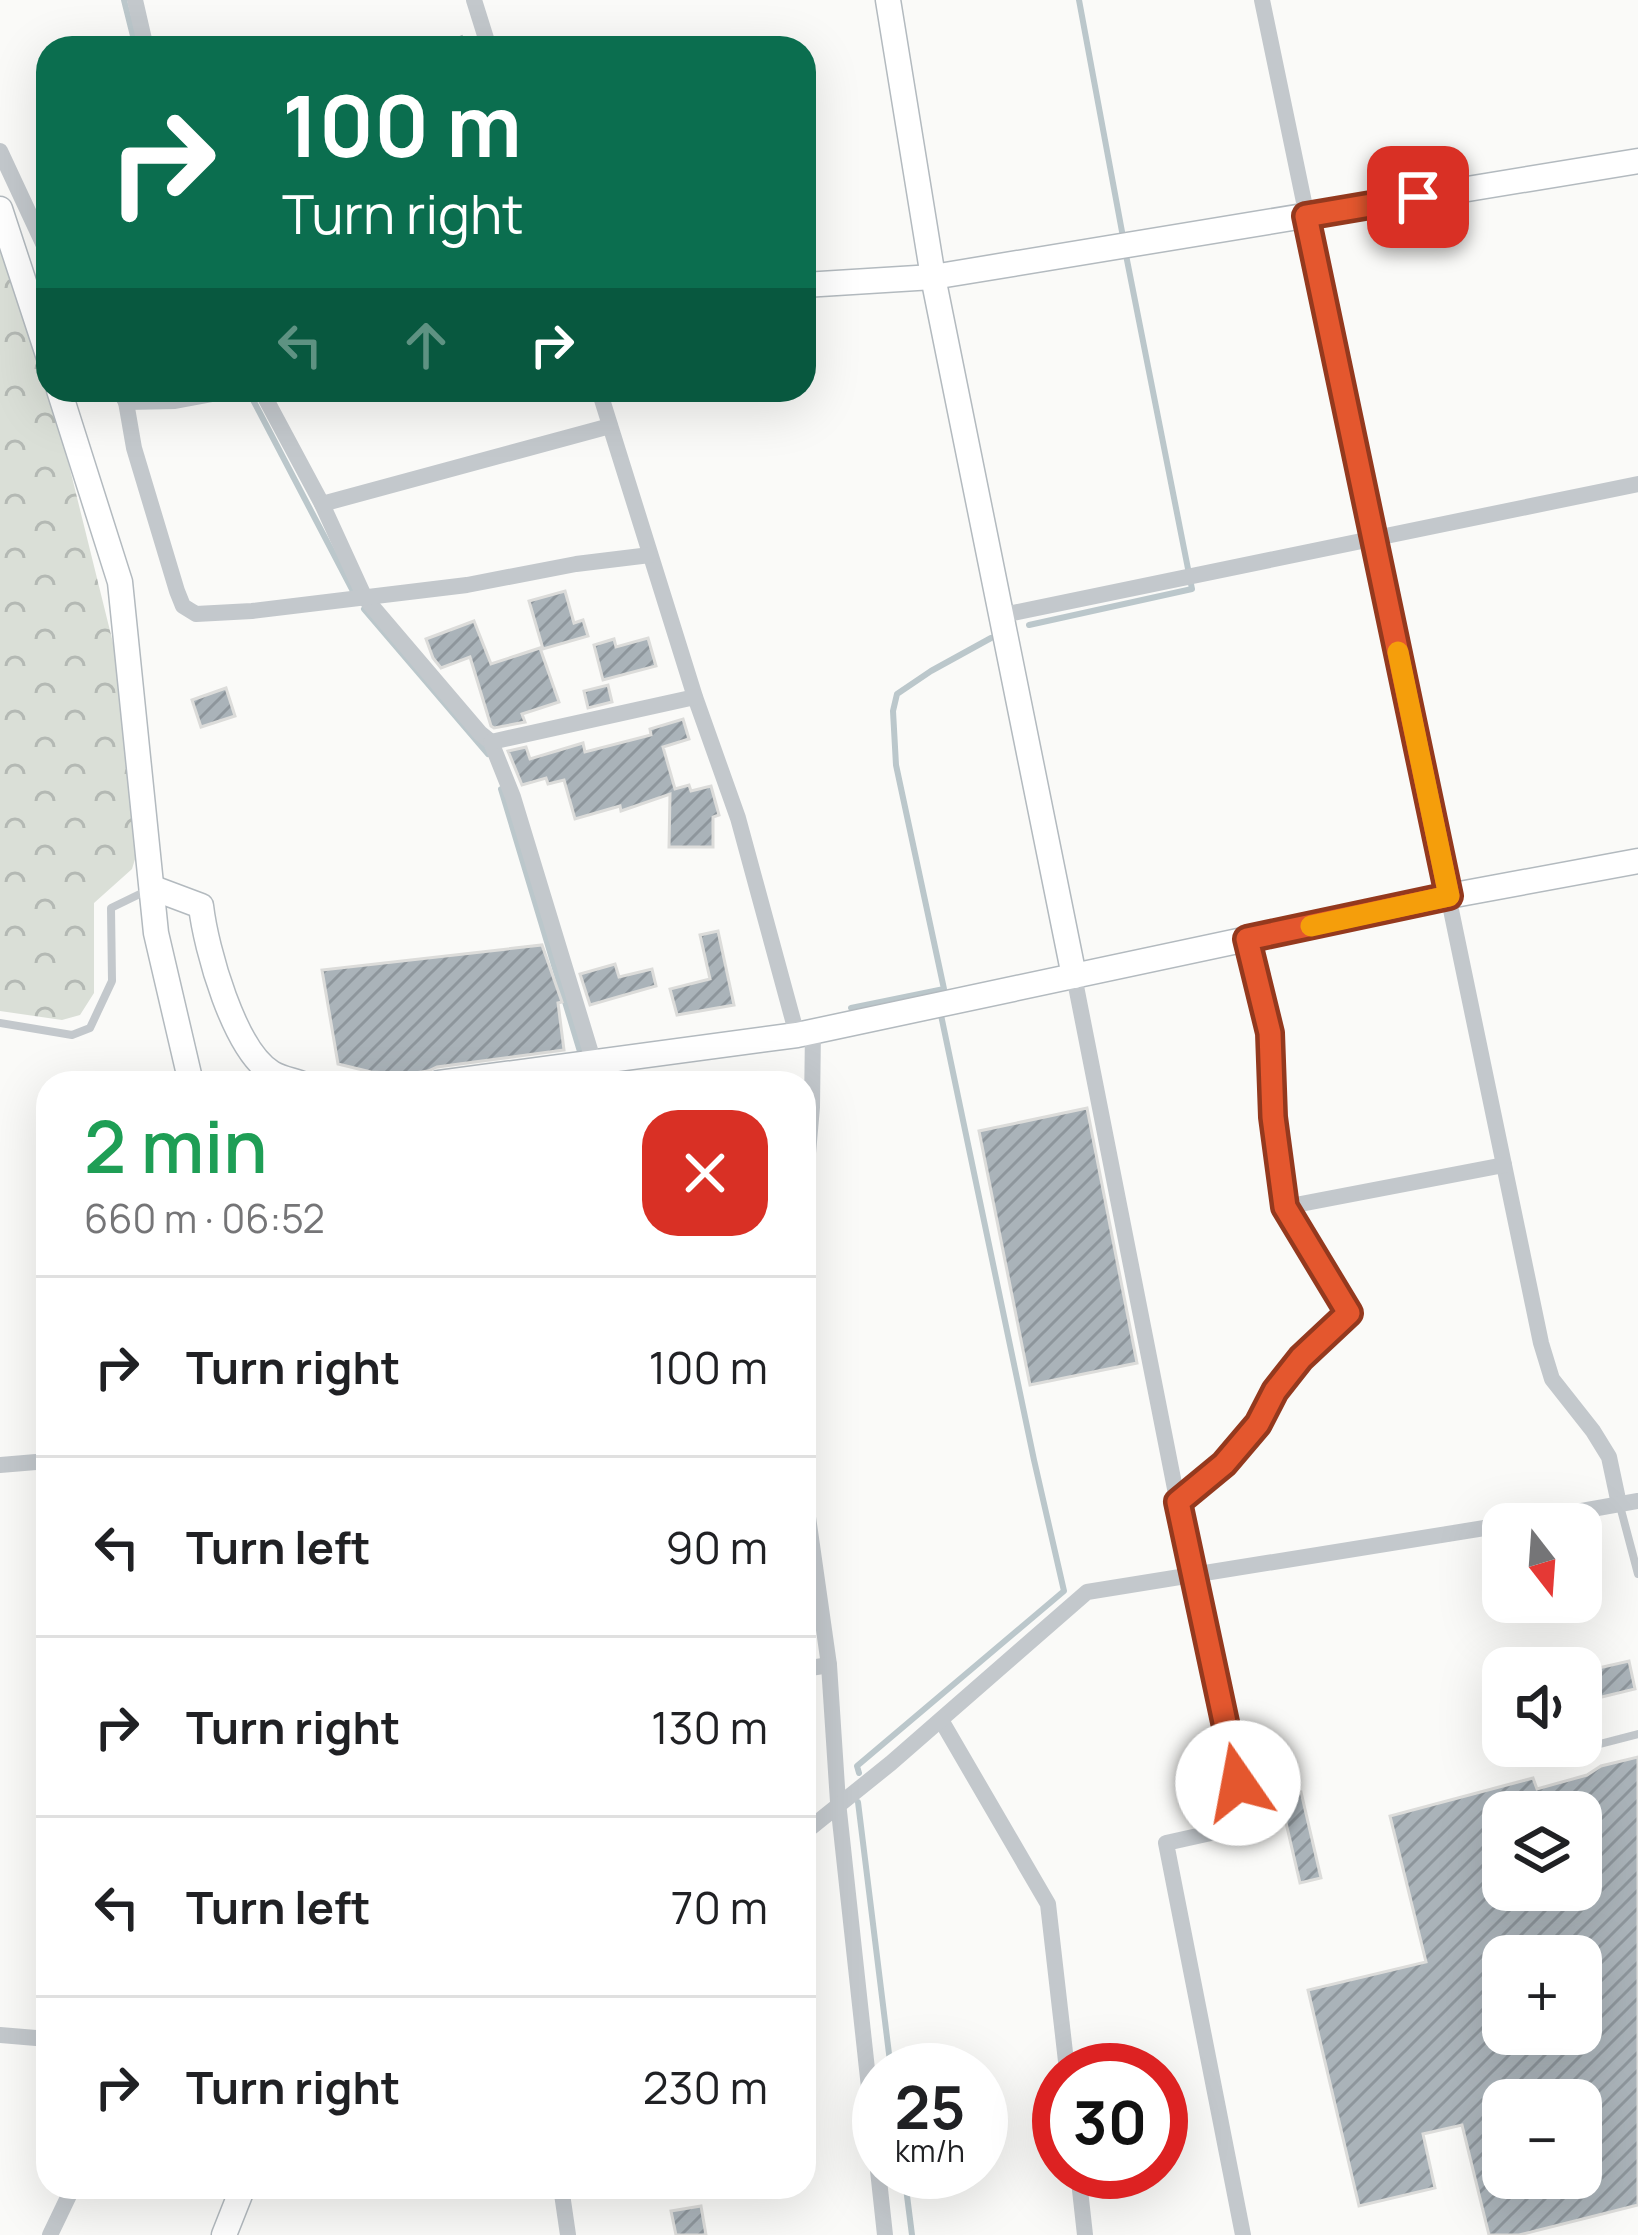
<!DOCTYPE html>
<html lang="en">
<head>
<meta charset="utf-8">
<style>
  body { margin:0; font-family:Manrope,sans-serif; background:#f6f6f6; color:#202124; height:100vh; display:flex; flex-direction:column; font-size:45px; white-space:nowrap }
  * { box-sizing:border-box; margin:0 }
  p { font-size:39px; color:#757577 }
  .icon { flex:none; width:66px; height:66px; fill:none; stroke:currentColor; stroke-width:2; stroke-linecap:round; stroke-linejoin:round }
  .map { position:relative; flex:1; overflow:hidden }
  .side { position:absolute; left:36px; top:1071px; width:780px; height:1128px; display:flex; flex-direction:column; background:#fff; border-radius:36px; box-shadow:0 12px 48px #0002 }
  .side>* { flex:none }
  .guide { position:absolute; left:36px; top:36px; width:780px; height:366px; border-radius:36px; box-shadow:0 12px 48px #0002; background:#0b6e4f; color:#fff; overflow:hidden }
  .needle { width:78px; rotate:163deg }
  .buttons { position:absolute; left:1482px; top:1503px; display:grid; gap:24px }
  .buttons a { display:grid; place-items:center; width:120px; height:120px; border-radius:24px; background:#fff; box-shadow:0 12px 48px #0002; font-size:60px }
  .speed { position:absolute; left:852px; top:2043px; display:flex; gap:24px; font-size:60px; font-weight:700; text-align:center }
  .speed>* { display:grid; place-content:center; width:156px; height:156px; border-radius:50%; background:#fff; box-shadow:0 12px 48px #0002; line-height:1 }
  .speed small { font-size:30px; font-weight:400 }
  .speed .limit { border:18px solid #d22; background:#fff; color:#111 }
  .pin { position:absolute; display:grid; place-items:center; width:102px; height:102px; color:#fff; margin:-51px; border-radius:24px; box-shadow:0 6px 18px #0006 }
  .me { position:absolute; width:132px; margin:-66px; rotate:348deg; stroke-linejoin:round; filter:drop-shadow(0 0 9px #0008) }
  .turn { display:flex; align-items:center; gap:42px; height:252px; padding:0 48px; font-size:54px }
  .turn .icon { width:156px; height:156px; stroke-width:2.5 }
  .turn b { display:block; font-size:84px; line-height:102px }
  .lanes { display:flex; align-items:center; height:114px; padding:0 48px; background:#0003; justify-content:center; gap:60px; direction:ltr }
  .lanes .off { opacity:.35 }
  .round { display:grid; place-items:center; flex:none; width:126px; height:126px; border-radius:36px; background:#f6f6f6 }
  .head { display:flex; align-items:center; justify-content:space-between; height:204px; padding:0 48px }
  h1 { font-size:72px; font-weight:600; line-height:90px; color:#1e9e55 }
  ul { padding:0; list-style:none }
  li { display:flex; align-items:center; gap:36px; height:180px; padding:0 48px; border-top:3px solid #e0e0e0 }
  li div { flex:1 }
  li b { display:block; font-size:45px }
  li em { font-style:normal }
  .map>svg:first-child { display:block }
  .park { fill:url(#park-crowns) }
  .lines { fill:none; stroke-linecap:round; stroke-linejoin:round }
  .stream { stroke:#bbc7cb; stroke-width:6 }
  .building { fill:url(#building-hatch); stroke:#dcdcda; stroke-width:3; fill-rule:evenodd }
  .secondary-casing { stroke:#b3babf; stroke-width:27 }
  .path { stroke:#bbbfc2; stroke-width:3; stroke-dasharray:6 6; stroke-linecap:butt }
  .lane { stroke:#c3c8cc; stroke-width:8 }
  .street { stroke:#c3c8cc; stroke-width:16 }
  .secondary { stroke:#fff; stroke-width:24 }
  .route-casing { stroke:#94391e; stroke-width:30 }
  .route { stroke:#e4572e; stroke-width:21 }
  .slow { stroke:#f59e0b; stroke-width:21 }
</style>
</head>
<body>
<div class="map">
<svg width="1638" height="2235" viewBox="0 0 1638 2235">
  <defs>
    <pattern id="park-crowns" width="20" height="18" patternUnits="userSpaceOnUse" patternTransform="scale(3)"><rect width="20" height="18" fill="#dadfd7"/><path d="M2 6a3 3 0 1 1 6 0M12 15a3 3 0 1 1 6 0" fill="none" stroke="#b4b9b4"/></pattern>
    <pattern id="building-hatch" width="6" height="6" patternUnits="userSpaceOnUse" patternTransform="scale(3)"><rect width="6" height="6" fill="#aab3b9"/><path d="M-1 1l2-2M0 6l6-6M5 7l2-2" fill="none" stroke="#8e969c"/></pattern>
  </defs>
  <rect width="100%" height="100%" fill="#fafaf8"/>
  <polygon class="park" points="0,247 66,453 117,659 136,856 132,869 94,903 94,993 80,1015 62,1020 0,1011"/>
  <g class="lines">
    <g class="stream">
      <polyline points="124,0 136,48"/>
      <polyline points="1079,0 1123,237"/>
      <polyline points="252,398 354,593"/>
      <polyline points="364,609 488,754"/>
      <polyline points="1029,625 1192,589 1125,250"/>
      <polyline points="501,789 581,1055"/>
      <polyline points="851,1008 944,989 896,765 893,711 897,694 931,671 991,638"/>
      <polyline points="859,1773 857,1766 1064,1591 1034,1460 941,1015"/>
      <polyline points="858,1802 891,2070"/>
      <polyline points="904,2172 912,2235"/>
    </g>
  </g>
  <g class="building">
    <polygon points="565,591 574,623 583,620 588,636 543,649 529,601"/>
    <polygon points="474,621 491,664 540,648 559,702 522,714 525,722 494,728 491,726 470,657 441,668 433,658 426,639"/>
    <polygon points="648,638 656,666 603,680 594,645 614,639 616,647"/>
    <polygon points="608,685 612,702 588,708 584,691"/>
    <polygon points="226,688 235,716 201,727 192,700"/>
    <polygon points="683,719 689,739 663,747 675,789 689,785 691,791 711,786 719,815 713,817 713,847 669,847 670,794 621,811 620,806 575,819 564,780 548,784 546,778 522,785 508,751 526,747 530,759 583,743 585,752 651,735 650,729"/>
    <polygon points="718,931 734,1005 677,1015 670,989 710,979 700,935"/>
    <polygon points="542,945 562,1002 558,1003 564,1050 437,1067 428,1071 408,1074 371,1072 338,1064 322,970"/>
    <polygon points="615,964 619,977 652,969 656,986 590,1005 580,974"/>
    <polygon points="1087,1108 1137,1363 1030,1385 979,1131"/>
    <polygon points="1629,1661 1635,1689 1581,1702 1581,1672"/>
    <path d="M1638,1757V2205L1519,2235H1489L1462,2125L1423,2134L1435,2188L1359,2206L1308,1990L1426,1962L1390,1816L1533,1778L1537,1789L1587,1775L1601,1766ZM1503,1812H1581V1890H1503ZM1503,1956H1581V2034H1503ZM1503,2100H1581V2178H1503Z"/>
    <polygon points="1301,1792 1321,1878 1300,1883 1280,1797"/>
    <polygon points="701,2206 706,2235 676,2235 671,2211"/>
  </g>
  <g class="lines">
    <g class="secondary-casing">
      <g id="secondary">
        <polyline points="888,0 933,277 1074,976"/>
        <polyline points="0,209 48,355"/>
        <polyline points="804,285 933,277 1638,161"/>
        <polyline points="59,390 120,582 156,933 191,1083"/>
        <path d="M153,888L201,906C206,949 234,1050 272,1073C280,1078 291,1080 300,1083"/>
        <polyline points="439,1083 797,1035 1449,896 1638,861"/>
        <polyline points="224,2235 243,2187"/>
      </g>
    </g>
    <polyline class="path" points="438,48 463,36"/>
    <g class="lane">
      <polyline points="0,1023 72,1035 90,1028 112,981 111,908 146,891"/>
      <polyline points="1620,1506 1638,1574"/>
      <polyline points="1538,1760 1638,1734"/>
    </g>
    <g class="street">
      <polyline points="135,0 146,48"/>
      <polyline points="474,0 489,48"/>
      <polyline points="1262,0 1541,1343 1552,1379 1593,1431 1609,1457 1619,1504"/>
      <polyline points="0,151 48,254"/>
      <polyline points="119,390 126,402 175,401 234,390"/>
      <polyline points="261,390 322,504 365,598 480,733 491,742 513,797 594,1063"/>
      <polyline points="599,390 695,697 738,818 797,1035"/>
      <polyline points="126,402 134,448 177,591 183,606 196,614 252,611 467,585 576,564 650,555"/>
      <polyline points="322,504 610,426"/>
      <polyline points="1003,615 1638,484"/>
      <polyline points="491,742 695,697"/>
      <polyline points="1074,976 1192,1575 1247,1825 1166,1843 1243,2235"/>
      <polyline points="804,1199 812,1107 813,1030"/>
      <polyline points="1285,1207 1504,1165"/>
      <polyline points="0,1465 48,1461"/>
      <polyline points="804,1489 829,1665 838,1802 885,2235"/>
      <polyline points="1178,1502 1224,1464 1258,1424 1275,1391 1301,1358 1349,1313 1285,1207 1273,1117 1270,1033 1247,939"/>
      <polyline points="1508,1524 1638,1501"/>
      <polyline points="804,1669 829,1665"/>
      <polyline points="941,1720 1048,1904 1067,2070"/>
      <polyline points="804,1833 891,1763 1087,1592 1503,1525"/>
      <polyline points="0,2035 48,2039"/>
      <polyline points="1078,2172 1085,2235"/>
      <polyline points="561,2187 568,2235"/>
      <polyline points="50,2235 73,2187"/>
    </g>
    <use href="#secondary" class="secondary"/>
  </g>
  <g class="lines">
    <g class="route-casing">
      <polyline id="route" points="1238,1783 1178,1502 1224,1464 1258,1424 1275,1391 1301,1358 1349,1313 1285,1207 1273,1117 1270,1033 1247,939 1449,896 1306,216 1418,197"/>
    </g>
    <use href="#route" class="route"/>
    <polyline class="slow" points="1311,926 1449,896 1398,652"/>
  </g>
</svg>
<div class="buttons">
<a><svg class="needle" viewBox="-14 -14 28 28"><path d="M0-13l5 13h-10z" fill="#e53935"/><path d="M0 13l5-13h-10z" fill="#757577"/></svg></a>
<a><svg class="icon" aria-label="sound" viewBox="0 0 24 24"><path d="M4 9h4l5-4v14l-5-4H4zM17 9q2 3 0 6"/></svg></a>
<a><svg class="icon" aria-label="layers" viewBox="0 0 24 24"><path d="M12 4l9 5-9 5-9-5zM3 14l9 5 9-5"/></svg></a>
<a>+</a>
<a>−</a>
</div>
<div class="speed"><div>25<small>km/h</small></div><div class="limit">30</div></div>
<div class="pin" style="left:1418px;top:197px;background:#d93025"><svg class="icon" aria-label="arrive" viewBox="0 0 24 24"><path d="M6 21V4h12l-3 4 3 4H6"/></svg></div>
<svg class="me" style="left:1238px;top:1783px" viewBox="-20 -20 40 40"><circle r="19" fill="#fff"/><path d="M0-13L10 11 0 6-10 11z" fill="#e4572e"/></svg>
<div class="guide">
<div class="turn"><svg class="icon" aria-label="right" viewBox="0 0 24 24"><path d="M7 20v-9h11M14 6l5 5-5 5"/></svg><div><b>100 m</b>Turn right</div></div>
<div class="lanes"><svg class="icon off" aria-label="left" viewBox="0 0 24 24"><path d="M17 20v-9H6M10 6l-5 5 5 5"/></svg><svg class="icon off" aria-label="ahead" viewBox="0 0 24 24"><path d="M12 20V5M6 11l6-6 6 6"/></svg><svg class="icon" aria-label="right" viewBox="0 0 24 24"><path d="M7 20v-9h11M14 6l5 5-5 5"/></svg></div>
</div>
<section class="side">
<div class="head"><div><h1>2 min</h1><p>660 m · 06:52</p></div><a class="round" style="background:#d93025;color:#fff"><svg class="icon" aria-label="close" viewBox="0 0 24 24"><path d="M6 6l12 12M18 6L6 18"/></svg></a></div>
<ul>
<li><svg class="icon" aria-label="right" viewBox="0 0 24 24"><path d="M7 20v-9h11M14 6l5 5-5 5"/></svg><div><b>Turn right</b></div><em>100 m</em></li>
<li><svg class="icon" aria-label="left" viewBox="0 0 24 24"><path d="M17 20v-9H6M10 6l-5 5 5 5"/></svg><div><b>Turn left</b></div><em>90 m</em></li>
<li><svg class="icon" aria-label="right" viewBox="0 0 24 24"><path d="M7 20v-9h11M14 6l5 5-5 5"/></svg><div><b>Turn right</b></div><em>130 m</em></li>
<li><svg class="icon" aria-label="left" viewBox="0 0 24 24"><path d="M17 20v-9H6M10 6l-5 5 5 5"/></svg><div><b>Turn left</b></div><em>70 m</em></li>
<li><svg class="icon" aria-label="right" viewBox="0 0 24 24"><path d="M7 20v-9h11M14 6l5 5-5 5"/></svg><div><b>Turn right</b></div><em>230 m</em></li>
</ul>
</section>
</div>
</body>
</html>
